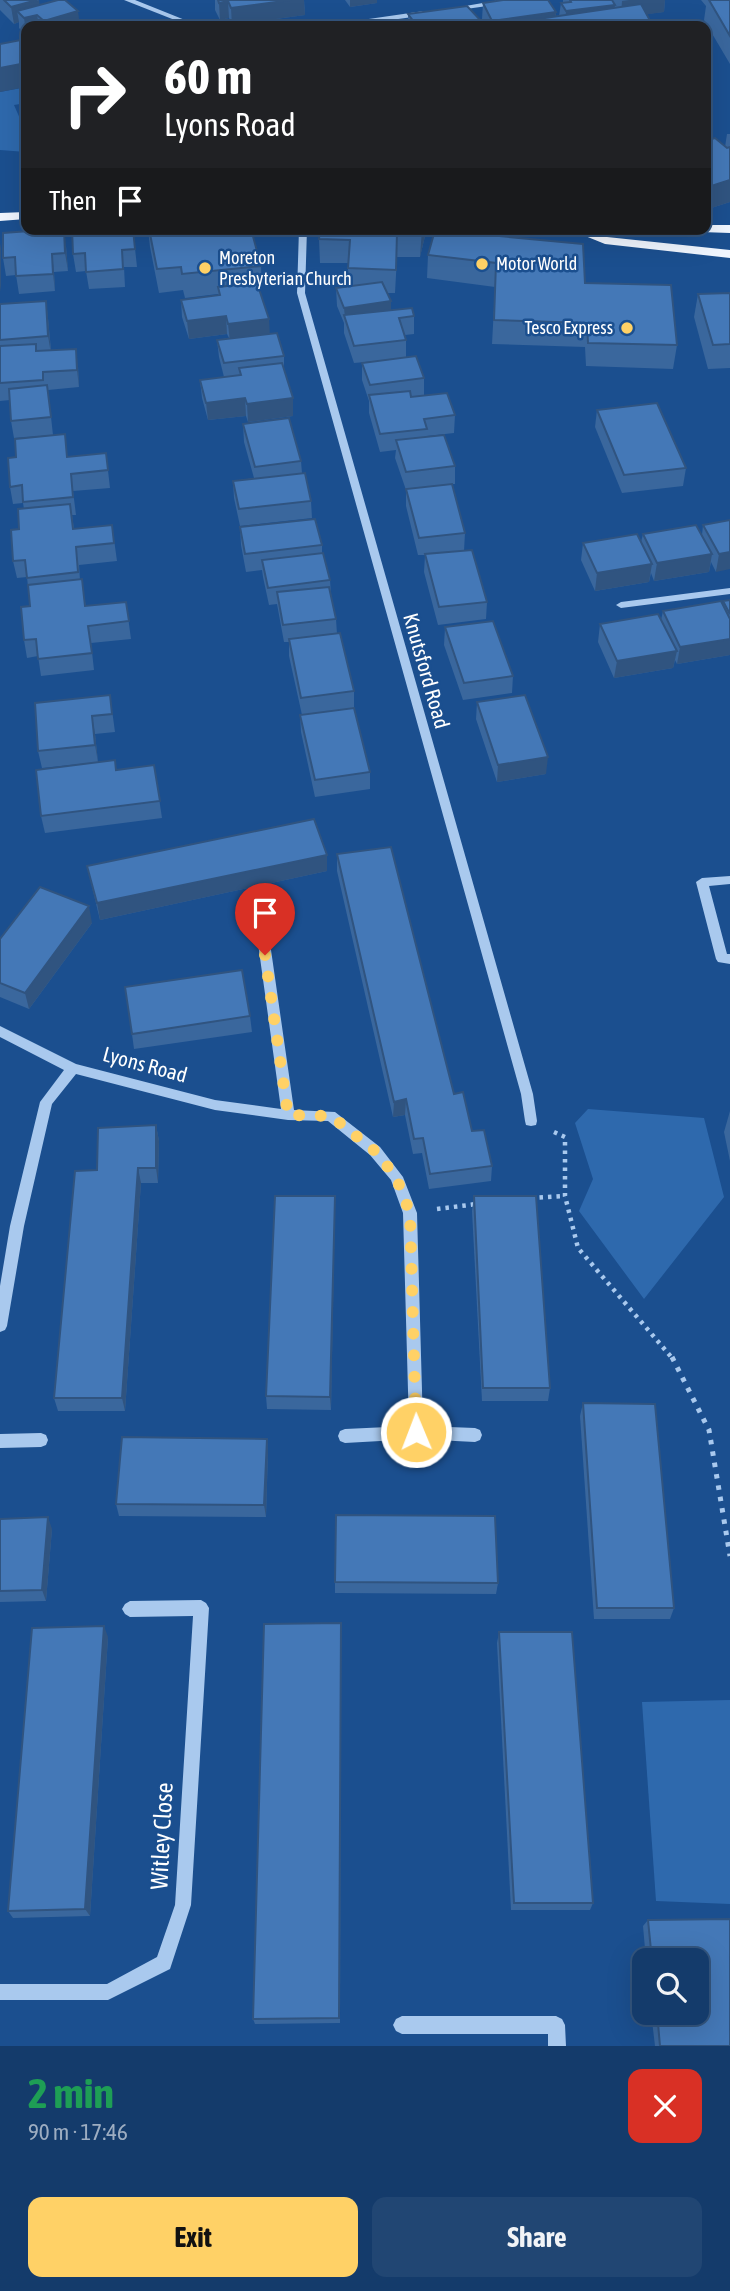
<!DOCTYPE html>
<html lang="en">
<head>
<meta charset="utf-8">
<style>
  body { margin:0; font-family:"Asap Condensed",sans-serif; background:#214673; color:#f1f3f6; height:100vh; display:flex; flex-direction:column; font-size:26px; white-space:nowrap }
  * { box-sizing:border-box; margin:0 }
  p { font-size:23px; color:#9dadc1 }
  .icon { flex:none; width:38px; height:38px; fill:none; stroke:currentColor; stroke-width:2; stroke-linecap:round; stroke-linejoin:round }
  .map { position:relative; height:2046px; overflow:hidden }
  .drawer { display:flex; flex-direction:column; background:#143b6b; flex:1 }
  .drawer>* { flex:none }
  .banner { position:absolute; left:21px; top:21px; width:690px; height:214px; border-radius:14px; box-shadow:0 7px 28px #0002,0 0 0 2px #33557e; background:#202124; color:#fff; overflow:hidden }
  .tools { position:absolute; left:632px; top:1948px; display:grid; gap:14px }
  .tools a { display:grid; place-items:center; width:77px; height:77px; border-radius:14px; background:#143b6b; box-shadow:0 7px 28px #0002,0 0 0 2px #33557e; font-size:35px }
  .pin { position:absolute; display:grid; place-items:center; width:60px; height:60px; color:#fff; margin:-72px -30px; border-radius:50% 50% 50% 0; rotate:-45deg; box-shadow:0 0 7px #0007 }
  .pin .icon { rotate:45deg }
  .me { position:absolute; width:77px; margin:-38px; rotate:359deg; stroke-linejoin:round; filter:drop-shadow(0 0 5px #0008) }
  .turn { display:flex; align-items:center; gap:24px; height:147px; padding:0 28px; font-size:32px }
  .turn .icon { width:91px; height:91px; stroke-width:2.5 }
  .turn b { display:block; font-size:49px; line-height:60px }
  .then { display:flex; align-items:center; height:66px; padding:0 28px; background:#0003; gap:14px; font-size:26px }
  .round { display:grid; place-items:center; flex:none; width:74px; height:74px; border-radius:14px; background:#214673 }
  .overview { display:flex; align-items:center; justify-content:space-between; height:119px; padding:0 28px }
  h1 { font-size:42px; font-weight:700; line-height:52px; color:#1e9e55 }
  .action { display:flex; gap:14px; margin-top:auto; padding:14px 28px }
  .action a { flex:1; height:80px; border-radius:14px; background:#ffd166; color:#111; font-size:28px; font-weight:700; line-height:80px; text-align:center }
  .action a+a { background:#214673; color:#f1f3f6 }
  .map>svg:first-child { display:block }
  .green { fill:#2e69ad }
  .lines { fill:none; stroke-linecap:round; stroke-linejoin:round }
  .path-far1 { stroke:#a9c9ee; stroke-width:4.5; stroke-dasharray:3.5 5; stroke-linecap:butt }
  .path { stroke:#a9c9ee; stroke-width:5; stroke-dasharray:4.5 7; stroke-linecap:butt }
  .minor { fill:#a9c9ee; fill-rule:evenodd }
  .major { fill:#f0f6ff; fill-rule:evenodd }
  .wall { fill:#3a679d }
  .shaded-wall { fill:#305480 }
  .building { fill:#4478b7; stroke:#305480; stroke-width:2 }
  .route { stroke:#ffd166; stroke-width:12; stroke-dasharray:0 21.6 }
  .poi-dot { fill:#ffd166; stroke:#1b4f8f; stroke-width:2.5 }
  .labels { text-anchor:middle; stroke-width:5; stroke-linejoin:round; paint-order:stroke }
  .far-poi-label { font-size:18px; fill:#fff; stroke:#1b4f8f; text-anchor:start }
  .street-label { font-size:21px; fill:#fff; stroke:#1b4f8f }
  .near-street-label { font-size:24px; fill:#fff; stroke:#1b4f8f }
</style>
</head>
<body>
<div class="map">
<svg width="730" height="2046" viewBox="0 0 730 2046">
  <rect width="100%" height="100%" fill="#1b4f8f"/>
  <g class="green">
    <polygon points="26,87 26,103 14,105 21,121 26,121 26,152 0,150 0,92"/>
    <polygon points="588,1109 704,1118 724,1197 644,1299 579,1211 593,1179 575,1123"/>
    <polygon points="730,1700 730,1904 656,1901 642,1702"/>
  </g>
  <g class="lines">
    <g class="path-far1">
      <polyline points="554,1132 565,1137 565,1196 578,1248 673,1359"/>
      <polyline points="531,1198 565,1196"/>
      <polyline points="437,1209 477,1204"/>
    </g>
    <polyline class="path" points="672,1357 709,1430 730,1556"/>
    <g class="minor">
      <polygon points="124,0 135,0 200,26 190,26"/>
      <polygon points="500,0 519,0 515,2 452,11 448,9"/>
      <polygon points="424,11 427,11 427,15 348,26 330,26 334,24"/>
      <polygon points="299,229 307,229 305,293 533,1094 537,1121 536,1125 531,1126 526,1125 525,1121 521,1094 297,293"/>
      <polygon points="730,588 730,594 621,608 616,605 621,602"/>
      <polygon points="730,876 730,884 709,886 727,954 730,954 730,964 718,962 716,959 696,882 702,878"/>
      <polygon points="262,924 268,929 294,1110 335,1112 380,1147 403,1177 417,1213 423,1426 475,1428 480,1430 482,1435 480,1440 475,1442 416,1439 345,1443 340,1441 338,1436 340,1431 345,1429 409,1426 403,1213 391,1180 370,1155 328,1121 288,1120 215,1110 76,1074 52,1104 24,1226 7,1326 5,1330 0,1332 0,1286 10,1226 40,1102 64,1070 0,1037 0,1026 76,1064 215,1100 281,1109 256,929"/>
      <polygon points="41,1433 46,1435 48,1440 46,1445 41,1447 0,1448 0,1434"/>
      <polygon points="201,1600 206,1603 209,1608 191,1905 170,1969 108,2000 0,2000 0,1984 107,1984 157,1957 175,1905 193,1616 130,1617 125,1614 122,1609 125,1604 130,1601"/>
      <polygon points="402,2016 556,2016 562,2019 565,2025 566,2046 548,2046 548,2034 402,2034 396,2031 393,2025 396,2019"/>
    </g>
    <g class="major">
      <polygon points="26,212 26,219 0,221 0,213"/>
      <polygon points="705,225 730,225 730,233 701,232 699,229 705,229"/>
      <polygon points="568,229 586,229 607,237 730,250 730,258 605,244"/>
    </g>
  </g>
  <g class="wall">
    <polygon points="0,0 39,0 39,5 80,26 26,26 26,35 19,28 19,22 14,24 0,10"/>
    <polygon points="215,0 304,0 305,15 232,25 229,18 220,20 215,10"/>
    <polygon points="345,0 377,0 377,3 350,7"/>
    <polygon points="563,0 665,0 664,12 646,14 653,26 485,26 484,25 484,26 397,26 397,24 408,23 408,14 484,23 482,19 483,3 556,12 556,16 559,16 561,3 563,3"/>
    <polygon points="701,0 730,0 730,64 704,20 706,6"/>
    <polygon points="727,134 730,134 730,202 705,210 705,141 725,147"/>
    <polygon points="133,229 137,267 124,267 125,287 89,289 86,271 76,272 73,254"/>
    <polygon points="148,229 251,229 261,266 262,289 259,290 269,319 269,334 284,356 284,372 293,398 293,416 248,422 246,416 208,420 202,398 200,380 224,377 219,357 217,340 229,338 227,334 189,339 182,317 181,300 218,295 218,294 185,298 183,290 159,293 150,247"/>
    <polygon points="425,229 425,236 420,257 397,257 395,293 387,293 391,310 414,316 414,334 405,335 406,340 406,358 424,378 424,395 455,415 454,433 427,436 427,437 455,466 455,484 452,484 465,533 464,551 487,602 486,619 438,625 424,572 425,555 418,555 406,506 406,490 395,458 396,450 380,452 369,413 369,401 362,380 362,363 387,360 354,363 344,333 344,323 337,306 336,288 348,287 348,263 320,263 319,239"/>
    <polygon points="435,230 585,283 677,345 673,369 586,366 585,347 492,344 495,287 427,278 428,255"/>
    <polygon points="66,246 68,271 54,272 55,291 19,294 16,275 6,276 3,258"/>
    <polygon points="730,293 730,368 708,369 694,317 698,294"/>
    <polygon points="46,301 48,318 51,350 78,366 79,387 48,390 53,435 14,438 11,421 10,400 0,401 0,304"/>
    <polygon points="597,410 686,468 683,486 622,493 595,427"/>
    <polygon points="243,424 301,461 302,473 311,501 312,518 240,526 234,498 233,481 254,478 244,442"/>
    <polygon points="106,453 110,488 73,491 76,515 72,515 74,529 112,525 117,561 79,565 80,580 86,606 126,602 131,639 91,643 94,670 41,676 38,656 27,658 24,640 30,606 28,587 27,577 17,578 13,561 24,509 23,503 13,504 10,487 68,457"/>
    <polygon points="730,520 716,572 711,562 709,572 654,581 651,573 649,582 595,591 581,560 583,543 641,542 643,534 702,535 703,525"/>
    <polygon points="240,527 322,545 322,553 330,580 331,594 336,619 337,634 354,691 354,709 370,772 370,789 315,797 301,732 300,715 302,715 289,656 289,642 284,642 277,604 269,605 263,577 262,570 246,572 241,545"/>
    <polygon points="730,600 730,655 677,664 675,660 673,668 614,678 598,642 600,624 661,620 663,611 722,605 723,601"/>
    <polygon points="445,627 513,676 512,693 463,700 444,645"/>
    <polygon points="110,695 115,732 95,734 98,762 42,768 38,751"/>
    <polygon points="477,702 546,774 497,782 476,719"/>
    <polygon points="154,765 162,818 45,833 41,816 116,770"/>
    <polygon points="337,854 472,1131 492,1166 491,1181 429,1189 422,1153 413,1154 405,1115 393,1117 337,871"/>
    <polygon points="87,866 327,871 100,920"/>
    <polygon points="92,923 29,1009 0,997 0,939"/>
    <polygon points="250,1016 252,1032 134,1049 132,1034"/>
    <polygon points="730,1111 730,1161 724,1132"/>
    <polygon points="156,1125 159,1141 158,1183 141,1183 125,1411 58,1411 54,1398 97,1170"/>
    <polygon points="335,1196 331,1410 267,1409 266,1396"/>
    <polygon points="474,1196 550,1388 548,1401 482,1401 472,1211"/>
    <polygon points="583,1403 674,1608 670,1619 594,1619 580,1416"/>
    <polygon points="267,1439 268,1451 266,1517 119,1516 116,1504"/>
    <polygon points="0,1519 52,1529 46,1601 0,1602"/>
    <polygon points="335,1582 498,1583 496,1594 335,1593"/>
    <polygon points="499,1632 593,1903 590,1910 511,1910 497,1643"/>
    <polygon points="341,1634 340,2023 255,2024 253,2019"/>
    <polygon points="108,1637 90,1916 13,1918 8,1911"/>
    <polygon points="730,1919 730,2046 655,2046 651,2012 696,2012 696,1960 646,1960 643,1926 648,1920"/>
  </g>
  <g class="shaded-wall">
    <polygon points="39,0 41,16 37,15 39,26 26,26 26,32 24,18 17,11 19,22 14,24 11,7"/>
    <polygon points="291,0 304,0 305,15 232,25 231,8"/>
    <polygon points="350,0 377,0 377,3 350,7"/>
    <polygon points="629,0 665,0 664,12 621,18 622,1"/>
    <polygon points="228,1 229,18 220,20 219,3"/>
    <polygon points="615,5 613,21 565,26 566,11"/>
    <polygon points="78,11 80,26 45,26 44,21"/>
    <polygon points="556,12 555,26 541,23 538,19 537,26 491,26 492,21"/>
    <polygon points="26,63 26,87 0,92 0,68"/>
    <polygon points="730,180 730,202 705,210 705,188"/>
    <polygon points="64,229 66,246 68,271 65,253"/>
    <polygon points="422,229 425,229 425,236 420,257"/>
    <polygon points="0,243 1,248 1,292 0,286"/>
    <polygon points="52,254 54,272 55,291 53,274"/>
    <polygon points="46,301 48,318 51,354 48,336"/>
    <polygon points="391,301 391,319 345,318 344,308"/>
    <polygon points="226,316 227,334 189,339 187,321"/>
    <polygon points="269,319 270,336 230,342 228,324"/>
    <polygon points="76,349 78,366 79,387 77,370"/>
    <polygon points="245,398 246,416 208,420 206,403"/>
    <polygon points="293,398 293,416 248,422 247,404"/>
    <polygon points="730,552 730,569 716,572 719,554"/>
    <polygon points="712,554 709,572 654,581 657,563"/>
    <polygon points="652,564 649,582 595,591 597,573"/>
    <polygon points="730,639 730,655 677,664 680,647"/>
    <polygon points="677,651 673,668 614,678 617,661"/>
    <polygon points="92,716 95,734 98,762 95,745"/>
    <polygon points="548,757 546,774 497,782 498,765"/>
    <polygon points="327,855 327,871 100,920 97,903"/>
    <polygon points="89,906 92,923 29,1009 25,993"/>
    <polygon points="406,1099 405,1115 393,1117 394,1102"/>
    <polygon points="156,1125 159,1141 158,1183 156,1168"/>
    <polygon points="138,1168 141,1183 125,1411 122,1398"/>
    <polygon points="335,1196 335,1211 331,1410 330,1397"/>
    <polygon points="267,1439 268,1451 266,1517 264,1505"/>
    <polygon points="48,1517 52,1529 46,1601 42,1590"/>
    <polygon points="104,1626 108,1637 90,1916 85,1909"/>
  </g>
  <g class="building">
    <polygon points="4,0 37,0 11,7"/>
    <polygon points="58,0 65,0 78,11 44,21 37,15 24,18 17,11"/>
    <polygon points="218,0 291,0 231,8 228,1 219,3"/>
    <polygon points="503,0 548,0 556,12 492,21 483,3"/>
    <polygon points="570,0 612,0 615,5 566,11 561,3 571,2"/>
    <polygon points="709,0 730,0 730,36"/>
    <polygon points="641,4 653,26 514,26 541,23 538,19"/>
    <polygon points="467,6 484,24 466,26 398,26 397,24 414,22 408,14"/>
    <polygon points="364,22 366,26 332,26"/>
    <polygon points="26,39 26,63 0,68 0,44"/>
    <polygon points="715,138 727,148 730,147 730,180 705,188 705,152 707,151 705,149 705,141"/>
    <polygon points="56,229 64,229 65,253 52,254 53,274 16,276 15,257 3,258 3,233"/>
    <polygon points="72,229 133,229 135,249 122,250 123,269 86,272 85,253 73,254"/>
    <polygon points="149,229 251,229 261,266 182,274 181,267 157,269"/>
    <polygon points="320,229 422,229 420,233 397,233 396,270 348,268 350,240 319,239"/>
    <polygon points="435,230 583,244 585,283 671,285 677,345 588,343 587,323 494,320 496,263 428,255"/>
    <polygon points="382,282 391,301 344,308 336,288"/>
    <polygon points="257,283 269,319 228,324 226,316 187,321 181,300 220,295 218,287"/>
    <polygon points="730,293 730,344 713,345 698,294"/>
    <polygon points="46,301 48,336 0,340 0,304"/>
    <polygon points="412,308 414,316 399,318 406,340 354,346 344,315"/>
    <polygon points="277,333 284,356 224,363 217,340"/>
    <polygon points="36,344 36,351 76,349 77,370 43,372 43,380 0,383 0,346"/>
    <polygon points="416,356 424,378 370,385 362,363"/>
    <polygon points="282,363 293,398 247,404 245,398 206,403 200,380 241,375 239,368"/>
    <polygon points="47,385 51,417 11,421 9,389"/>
    <polygon points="410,391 411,397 447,393 455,415 424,419 427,429 380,434 369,395"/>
    <polygon points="657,403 686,468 624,475 597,410"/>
    <polygon points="289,418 301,461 255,467 243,424"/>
    <polygon points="65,434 67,457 106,453 108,470 71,474 73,497 23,502 22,485 10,487 8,458 16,457 15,439"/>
    <polygon points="444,435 455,466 406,472 396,440"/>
    <polygon points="305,473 311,501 239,509 233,481"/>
    <polygon points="452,484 465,533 419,538 406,489"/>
    <polygon points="70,504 73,529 112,525 114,543 76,547 78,572 27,578 25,560 13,561 11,530 19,529 18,509"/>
    <polygon points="315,519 322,545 245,554 240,527"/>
    <polygon points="730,520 730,552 719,554 703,525"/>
    <polygon points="696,525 712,554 657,563 643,534"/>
    <polygon points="637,534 652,564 597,573 583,543"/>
    <polygon points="472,550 487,602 439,607 425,554"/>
    <polygon points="323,553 330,580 268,588 262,560"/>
    <polygon points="82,579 85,606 126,602 129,621 88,626 92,653 38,659 36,639 24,640 21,607 30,606 28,585"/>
    <polygon points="329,587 336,619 283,625 277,592"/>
    <polygon points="730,600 730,614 723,601"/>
    <polygon points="721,601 730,619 730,639 680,647 663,611"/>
    <polygon points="658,614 677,651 617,661 600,624"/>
    <polygon points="493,621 513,676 464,683 445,627"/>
    <polygon points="340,633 354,691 301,698 289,639"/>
    <polygon points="110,695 112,714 92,716 95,745 38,751 35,703"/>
    <polygon points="525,695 548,757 498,765 477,702"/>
    <polygon points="354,708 370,772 315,780 300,715"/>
    <polygon points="115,760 116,770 154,765 160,801 41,816 36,770"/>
    <polygon points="314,819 327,855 97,903 87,866"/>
    <polygon points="391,847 454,1094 463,1092 472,1131 484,1130 492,1166 430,1174 423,1138 414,1139 406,1099 394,1102 337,854"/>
    <polygon points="40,887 89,906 25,993 0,983 0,939"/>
    <polygon points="242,970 250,1016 132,1034 125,987"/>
    <polygon points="156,1125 156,1168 138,1168 122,1398 54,1398 75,1171 97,1170 98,1128"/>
    <polygon points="275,1196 335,1196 330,1397 266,1396"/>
    <polygon points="474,1196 536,1196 550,1388 483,1388"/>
    <polygon points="583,1403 655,1404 674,1608 597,1608"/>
    <polygon points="122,1437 267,1439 264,1505 116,1504"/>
    <polygon points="336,1515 495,1516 498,1583 335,1582"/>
    <polygon points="48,1517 42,1590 0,1591 0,1519"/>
    <polygon points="341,1623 339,2018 253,2019 264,1624"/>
    <polygon points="104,1626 85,1909 8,1911 32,1628"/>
    <polygon points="499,1632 572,1632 593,1903 514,1903"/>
    <polygon points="730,1919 730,2046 660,2046 657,2012 696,2012 696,1960 652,1960 648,1920"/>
  </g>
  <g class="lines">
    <polyline class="route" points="265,955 288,1115 331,1116 375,1151 396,1177 410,1213 416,1432"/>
  </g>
  <g class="poi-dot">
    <circle cx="482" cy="264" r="7"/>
    <circle cx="205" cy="268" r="7"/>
    <circle cx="627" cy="328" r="7"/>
  </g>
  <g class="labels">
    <g class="far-poi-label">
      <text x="219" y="264">Moreton<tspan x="219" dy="21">Presbyterian Church</tspan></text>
      <text x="496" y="270">Motor World</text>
      <text x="613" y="334" text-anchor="end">Tesco Express</text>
    </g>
    <g class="street-label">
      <text transform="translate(426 671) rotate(74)" y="7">Knutsford Road</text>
      <text transform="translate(145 1065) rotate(15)" y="7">Lyons Road</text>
    </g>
    <g class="near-street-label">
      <text transform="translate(162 1836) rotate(-87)" y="8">Witley Close</text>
    </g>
  </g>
</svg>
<div class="tools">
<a><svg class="icon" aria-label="search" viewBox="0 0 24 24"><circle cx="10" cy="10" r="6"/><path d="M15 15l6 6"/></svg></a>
</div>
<div class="pin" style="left:265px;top:955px;background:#d93025"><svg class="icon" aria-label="arrive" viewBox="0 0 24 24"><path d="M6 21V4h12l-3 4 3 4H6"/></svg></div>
<svg class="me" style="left:416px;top:1432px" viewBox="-20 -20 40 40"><circle r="17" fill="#ffd166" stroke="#fff" stroke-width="3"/><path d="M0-11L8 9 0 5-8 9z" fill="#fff"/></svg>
<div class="banner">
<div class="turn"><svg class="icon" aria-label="right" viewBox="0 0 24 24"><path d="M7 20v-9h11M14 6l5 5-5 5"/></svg><div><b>60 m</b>Lyons Road</div></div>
<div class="then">Then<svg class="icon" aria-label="arrive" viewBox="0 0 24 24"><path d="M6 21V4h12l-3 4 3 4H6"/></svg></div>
</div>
</div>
<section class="drawer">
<div class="overview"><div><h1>2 min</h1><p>90 m · 17:46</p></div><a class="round" style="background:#d93025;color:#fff"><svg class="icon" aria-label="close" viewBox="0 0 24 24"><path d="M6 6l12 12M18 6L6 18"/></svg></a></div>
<div class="action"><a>Exit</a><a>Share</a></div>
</section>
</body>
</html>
